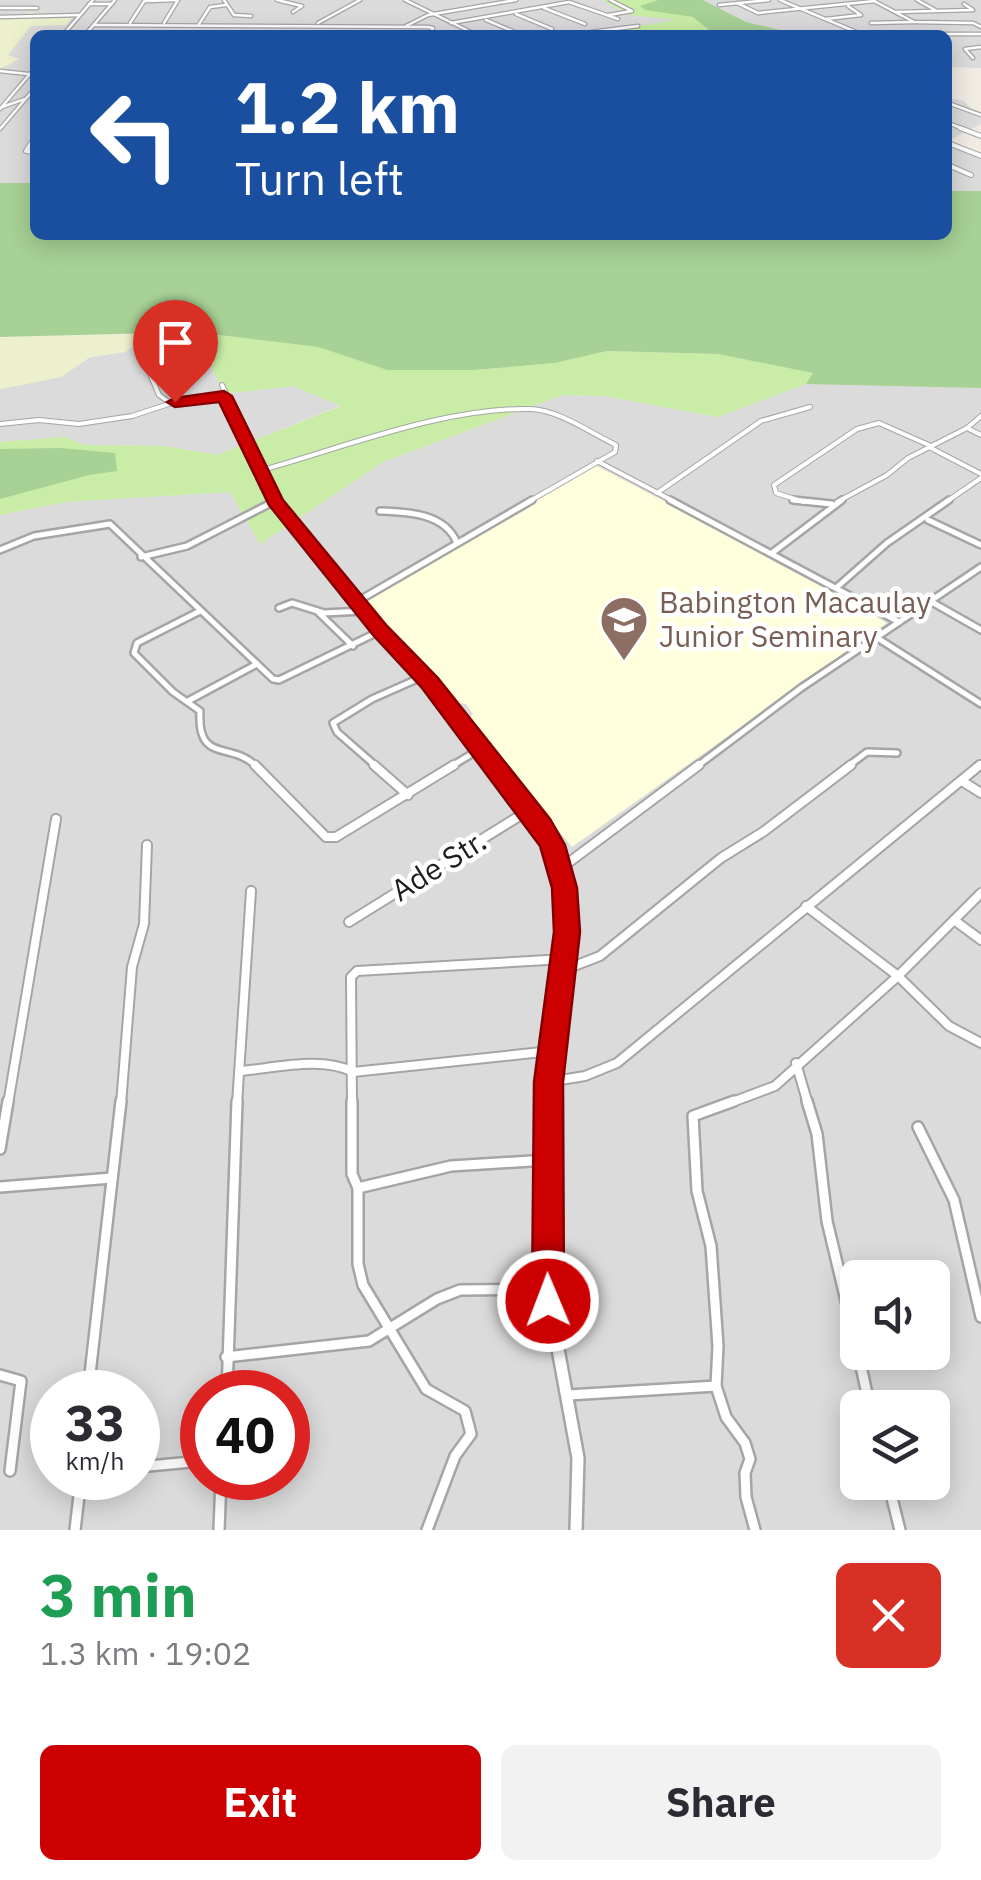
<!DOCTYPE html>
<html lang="en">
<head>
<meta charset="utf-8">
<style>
  body { margin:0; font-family:"IBM Plex Sans",sans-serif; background:#f2f2f3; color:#2b2b33; height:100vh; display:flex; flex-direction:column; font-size:38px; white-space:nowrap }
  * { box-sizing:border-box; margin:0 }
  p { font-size:32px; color:#7c7c81 }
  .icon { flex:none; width:55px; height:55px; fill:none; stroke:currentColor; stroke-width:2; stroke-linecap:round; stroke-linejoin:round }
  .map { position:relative; height:1530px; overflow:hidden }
  .side { display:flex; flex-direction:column; background:#fff; flex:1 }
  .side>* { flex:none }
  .guide { position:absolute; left:30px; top:30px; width:922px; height:210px; border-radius:15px; box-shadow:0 5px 25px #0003; background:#1a4fa0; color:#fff; overflow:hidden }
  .tools { position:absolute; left:840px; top:1260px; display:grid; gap:20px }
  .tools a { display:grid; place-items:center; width:110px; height:110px; border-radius:15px; background:#fff; box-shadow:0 5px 25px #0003; font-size:50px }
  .speed { position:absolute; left:30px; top:1370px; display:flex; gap:20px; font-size:50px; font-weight:700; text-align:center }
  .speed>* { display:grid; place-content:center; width:130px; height:130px; border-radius:50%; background:#fff; box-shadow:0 5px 25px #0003; line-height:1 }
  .speed small { font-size:25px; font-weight:400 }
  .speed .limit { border:15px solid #d22; background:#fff; color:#111 }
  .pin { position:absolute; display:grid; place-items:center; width:85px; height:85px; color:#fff; margin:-102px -42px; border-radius:50% 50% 50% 0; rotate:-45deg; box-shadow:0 0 10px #0007 }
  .pin .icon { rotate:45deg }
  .me { position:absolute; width:110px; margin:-55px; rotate:359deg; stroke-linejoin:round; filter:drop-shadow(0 0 8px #0008) }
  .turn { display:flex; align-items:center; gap:35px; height:210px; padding:0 40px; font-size:45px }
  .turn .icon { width:130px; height:130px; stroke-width:2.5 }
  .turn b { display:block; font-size:70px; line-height:85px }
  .round { display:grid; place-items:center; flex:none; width:105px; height:105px; border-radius:15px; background:#f2f2f3 }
  .head { display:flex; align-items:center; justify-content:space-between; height:170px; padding:0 40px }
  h1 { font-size:60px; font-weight:700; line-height:75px; color:#1e9e55 }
  .primary-button { display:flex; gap:20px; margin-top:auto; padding:20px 40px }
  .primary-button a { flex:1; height:115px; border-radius:15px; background:#cc0001; color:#fff; font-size:40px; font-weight:700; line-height:115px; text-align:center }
  .primary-button a+a { background:#f2f2f3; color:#2b2b33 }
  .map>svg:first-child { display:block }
  .residential { fill:#dcdbdb; fill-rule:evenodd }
  .education { fill:#ffd }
  .farmland { fill:#edf0cd }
  .grass { fill:#c9eda6 }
  .forest { fill:#a7d195 }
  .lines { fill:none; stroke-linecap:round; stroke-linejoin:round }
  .minor-far4-casing { stroke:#a5a5a5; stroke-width:5 }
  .minor-far3-casing { stroke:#a5a5a5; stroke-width:6 }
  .minor-far2-casing { stroke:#a5a5a5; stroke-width:10 }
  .minor-far1-casing { stroke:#a5a5a5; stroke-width:12 }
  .minor-casing { stroke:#a5a5a5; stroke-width:14 }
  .tertiary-far2-casing { stroke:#a5a5a5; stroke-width:11 }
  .tertiary-far1-casing { stroke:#a5a5a5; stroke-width:14 }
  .tertiary-casing { stroke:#a5a5a5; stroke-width:16 }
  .minor-far4 { stroke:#fff; stroke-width:2.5 }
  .minor-far3 { stroke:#fff; stroke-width:4 }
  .minor-far2 { stroke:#fff; stroke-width:5 }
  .minor-far1 { stroke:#fff; stroke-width:8 }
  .minor { stroke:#fff; stroke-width:9 }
  .tertiary-far2 { stroke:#fff; stroke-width:6 }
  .tertiary-far1 { stroke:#fff; stroke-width:9 }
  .tertiary { stroke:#fff; stroke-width:11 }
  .route { fill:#cc0001; stroke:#850001; stroke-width:2.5 }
  .labels { text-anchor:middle; stroke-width:9; stroke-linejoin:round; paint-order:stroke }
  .education-label { font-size:30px; fill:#785e54; stroke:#fff; text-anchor:start }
  .street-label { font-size:30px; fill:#1e1e1e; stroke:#fff }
</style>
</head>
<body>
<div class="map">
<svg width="981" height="1530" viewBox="0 0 981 1530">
  <rect width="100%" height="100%" fill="#f0ebe3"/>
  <g class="residential">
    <polygon points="0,0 602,0 629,15 681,20 579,35 35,35 35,183 0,183"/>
    <polygon points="703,0 981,0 981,68 948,67 948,35 801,35 746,22"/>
    <polygon points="948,98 964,101 981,119 981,124 948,141 981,160 981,191 948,191"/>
    <polygon points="195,332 224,394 293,386 342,405 217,455 165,446 85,445 65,437 0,442 0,389 61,377 90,357 125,352 149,334"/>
    <path d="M869,383L981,388V1530H0V515L66,502L230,492L260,544L383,462L563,395L604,396L718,417L806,384ZM858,1278H932V1352H858ZM52,1392H138V1478H52ZM202,1392H288V1478H202ZM858,1408H932V1482H858Z"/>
  </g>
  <polygon class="education" points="595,465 799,572 887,623 572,847 467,721 473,714 466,704 450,702 363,603"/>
  <g class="farmland">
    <polygon points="28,12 73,17 66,25 31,26 8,55 19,59 0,69 0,17 24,17"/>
    <polygon points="149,334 125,352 90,357 61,377 0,389 0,337"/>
  </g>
  <g class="grass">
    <polygon points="602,0 658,0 641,6 693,17 719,35 668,31 579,35 677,20 629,15"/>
    <polygon points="195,332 318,347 388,370 474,370 555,363 606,351 718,354 814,373 806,384 718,417 604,396 563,395 383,462 260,544 230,492 66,502 0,515 0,442 65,437 85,445 165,446 217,455 341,406 293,386 224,394"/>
  </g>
  <g class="forest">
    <polygon points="658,0 703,0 746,22 801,35 714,34 693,17 645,10 640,6"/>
    <polygon points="0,183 35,183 35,235 948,235 948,191 981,191 981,388 806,384 813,373 718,354 607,351 555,363 474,370 387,370 318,347 195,332 0,337"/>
    <polygon points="61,448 115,453 117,471 89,475 0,499 0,449"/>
  </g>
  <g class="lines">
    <g class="minor-far4-casing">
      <g id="minor-far4">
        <polyline points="224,0 234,15 251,16"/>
        <polyline points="277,0 302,6 293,12"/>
        <polyline points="405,0 477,35"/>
        <polyline points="780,0 861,34"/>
        <polyline points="917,0 935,10"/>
        <polyline points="145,1 178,0"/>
        <polyline points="874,1 914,22 973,23 981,27"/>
        <polyline points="737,3 758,13 875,1"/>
        <polyline points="89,4 112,4"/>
        <polyline points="719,5 769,0"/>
        <polyline points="0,8 37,8"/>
        <polyline points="544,8 585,24"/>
        <polyline points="896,12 973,10 964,4"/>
        <polyline points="516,14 552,29"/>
        <polyline points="609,15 632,11 610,0"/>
        <polyline points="0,17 80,15"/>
        <polyline points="826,19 861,15 848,6"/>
        <polyline points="486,20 522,35"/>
        <polyline points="130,23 145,0"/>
        <polyline points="164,23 178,0"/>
        <polyline points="318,23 360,0"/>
        <polyline points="451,23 569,2 618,19"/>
        <polyline points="871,23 913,22"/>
        <polyline points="199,24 210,7 226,5"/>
        <polyline points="94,25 428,27 433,28 430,35"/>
        <polyline points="406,26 428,15 516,0"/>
        <polyline points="861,34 981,34"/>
        <polyline points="63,35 93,0"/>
        <polyline points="85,35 115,0"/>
        <polyline points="568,35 638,26"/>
        <polyline points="642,35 655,34"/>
        <polyline points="973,58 965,49 981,47"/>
        <polyline points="0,71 28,74"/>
        <polyline points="948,103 981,115"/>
        <polyline points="2,107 25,99"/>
        <polyline points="0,109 35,68"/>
        <polyline points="948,123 966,130"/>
        <polyline points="0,129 35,88"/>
      </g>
    </g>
    <g class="minor-far3-casing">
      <g id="minor-far3">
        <polyline points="960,128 981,136"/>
        <polyline points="35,137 26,151 35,152"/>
        <polyline points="948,143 981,156"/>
        <polyline points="948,165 971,175"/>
        <polyline points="163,348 148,349 143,357 159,395 170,403"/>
        <polyline points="222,385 276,502"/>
        <polyline points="0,424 39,420 79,424 132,416 181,400 224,396"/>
        <polyline points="967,428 981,435"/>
        <polyline points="929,447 981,474"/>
        <polyline points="597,461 675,502"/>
        <path d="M262,470C345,447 445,407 531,409C559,410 591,433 616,445L615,452L528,502"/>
        <polyline points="657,493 761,421 810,407"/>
        <polyline points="804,502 776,493 774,485 857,429 879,423 931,446"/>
        <polyline points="837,502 887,475 908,458 967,428 981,416"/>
        <polyline points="946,502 981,478"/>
      </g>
    </g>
    <g class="minor-far2-casing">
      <g id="minor-far2">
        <polyline points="274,500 456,719"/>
        <polyline points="670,500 899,622"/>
        <polyline points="793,500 832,504"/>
        <path d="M380,511C408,512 445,513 457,543"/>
        <polyline points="928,520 981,545"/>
        <polyline points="0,550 34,536 110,524 273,679 279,680 380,631"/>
        <polyline points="772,553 842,500"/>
        <polyline points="141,557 187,546 275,501"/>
        <polyline points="836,588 887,543 949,500"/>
        <polyline points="358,601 532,500"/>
        <polyline points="930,601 981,630"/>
        <polyline points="279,608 292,603 324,613 363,611"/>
        <path d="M200,611L137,643L134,653L173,692L200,711C197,765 231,740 257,767"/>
        <polyline points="317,611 353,646"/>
        <polyline points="879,639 981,704"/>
        <polyline points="188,701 257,664"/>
        <polyline points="377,767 337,732 333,723 372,699 424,676"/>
        <polyline points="450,767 480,749"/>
        <polyline points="696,767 801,688 981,567"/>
        <polyline points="847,767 867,752 897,753"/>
        <polyline points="977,767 981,764"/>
      </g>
    </g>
    <g class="minor-far1-casing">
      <g id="minor-far1">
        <polyline points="255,765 326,837 336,837 454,765"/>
        <polyline points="374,765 408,795"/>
        <polyline points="962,781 981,793"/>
        <polyline points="560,869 699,765"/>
        <polyline points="806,906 898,976 981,893"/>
        <polyline points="954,920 981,940"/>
        <polyline points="349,922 529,810"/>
        <polyline points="564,970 600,956 721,858 763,832 851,765"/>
        <polyline points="796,1063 808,1104"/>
        <path d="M241,1071C275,1068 322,1056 353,1072L552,1051"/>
        <polyline points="548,1082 585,1076 617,1063 980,765"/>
        <polyline points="8,1104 56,819"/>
        <polyline points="121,1104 132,967 144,924 147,845"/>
        <polyline points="237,1104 251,891"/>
        <polyline points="352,1104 351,977 357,971 565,959"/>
        <polyline points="727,1104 775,1086 898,976 949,1026 981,1043"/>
      </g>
    </g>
    <g class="minor-casing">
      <g id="minor">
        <polyline points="352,1101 352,1174 358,1188 358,1264 363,1285 426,1389 465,1411 471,1434 455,1456 427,1530"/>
        <polyline points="734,1101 693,1116 697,1191 711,1246 718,1346 716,1386 726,1417 745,1443 750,1459 745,1473 746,1497 755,1530"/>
        <polyline points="807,1101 817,1134 827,1221 858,1351"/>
        <polyline points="918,1127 954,1200 981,1317"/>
        <polyline points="0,1149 8,1101"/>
        <polyline points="0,1187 112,1178"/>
        <polyline points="358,1188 451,1166 547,1160"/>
        <polyline points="858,1352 870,1408"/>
        <polyline points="226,1357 369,1341 437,1299 460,1290 545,1289"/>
        <polyline points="0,1375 21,1381 10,1471"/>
        <polyline points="88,1392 121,1101"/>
        <polyline points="227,1392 237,1101"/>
        <polyline points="568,1395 716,1386"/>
        <polyline points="138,1467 202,1461"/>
        <polyline points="888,1482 900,1530"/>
        <polyline points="75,1530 81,1478"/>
        <polyline points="219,1530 221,1478"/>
      </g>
    </g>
    <g class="tertiary-far2-casing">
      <polyline id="tertiary-far2" points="456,719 495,767"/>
    </g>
    <g class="tertiary-far1-casing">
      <path id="tertiary-far1" d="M493,765C512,789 540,815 553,844C587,923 548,1022 548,1104"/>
    </g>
    <g class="tertiary-casing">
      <polyline id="tertiary" points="548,1101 547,1289 578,1458 576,1530"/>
    </g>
    <use href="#minor-far4" class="minor-far4"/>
    <use href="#minor-far3" class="minor-far3"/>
    <use href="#minor-far2" class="minor-far2"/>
    <use href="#minor-far1" class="minor-far1"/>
    <use href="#minor" class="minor"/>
    <use href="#tertiary-far2" class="tertiary-far2"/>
    <use href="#tertiary-far1" class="tertiary-far1"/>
    <use href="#tertiary" class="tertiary"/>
  </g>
  <polygon class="route" points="224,391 232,396 283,500 387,626 438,678 550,819 565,845 577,888 580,932 563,1082 564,1301 560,1312 548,1317 536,1312 532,1301 534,1082 554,932 552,888 540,846 422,688 373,635 269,505 219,402 175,407 167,402 175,398"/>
  <defs>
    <g id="school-pin" transform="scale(2.5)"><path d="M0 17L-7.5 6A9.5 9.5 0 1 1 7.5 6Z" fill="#8d6e63" stroke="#fff"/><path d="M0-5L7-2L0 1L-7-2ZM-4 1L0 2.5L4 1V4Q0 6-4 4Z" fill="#fff"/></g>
  </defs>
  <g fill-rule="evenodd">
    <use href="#school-pin" x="624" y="620"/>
  </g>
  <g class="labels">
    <g class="education-label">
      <text x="659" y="613">Babington Macaulay<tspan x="659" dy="34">Junior Seminary</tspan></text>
    </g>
    <g class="street-label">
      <text transform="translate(439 866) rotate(-32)" y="10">Ade Str.</text>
    </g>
  </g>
</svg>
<div class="tools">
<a><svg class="icon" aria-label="sound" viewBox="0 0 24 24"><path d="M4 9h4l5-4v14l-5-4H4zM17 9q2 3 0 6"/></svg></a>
<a><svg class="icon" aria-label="layers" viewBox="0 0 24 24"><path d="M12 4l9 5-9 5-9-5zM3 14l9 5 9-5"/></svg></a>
</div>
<div class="speed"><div>33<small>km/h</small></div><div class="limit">40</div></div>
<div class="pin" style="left:175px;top:402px;background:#d93025"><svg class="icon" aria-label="arrive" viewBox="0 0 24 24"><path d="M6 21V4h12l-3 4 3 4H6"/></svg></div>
<svg class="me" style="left:548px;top:1301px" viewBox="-20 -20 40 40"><circle r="17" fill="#cc0001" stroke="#fff" stroke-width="3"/><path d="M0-11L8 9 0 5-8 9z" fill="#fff"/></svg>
<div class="guide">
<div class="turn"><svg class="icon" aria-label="left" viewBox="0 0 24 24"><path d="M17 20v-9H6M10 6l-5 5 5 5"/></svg><div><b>1.2 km</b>Turn left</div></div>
</div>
</div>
<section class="side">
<div class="head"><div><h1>3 min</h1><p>1.3 km · 19:02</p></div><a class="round" style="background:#d93025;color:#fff"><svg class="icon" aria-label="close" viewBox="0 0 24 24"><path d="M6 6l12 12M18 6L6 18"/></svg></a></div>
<div class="primary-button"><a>Exit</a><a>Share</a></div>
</section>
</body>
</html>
